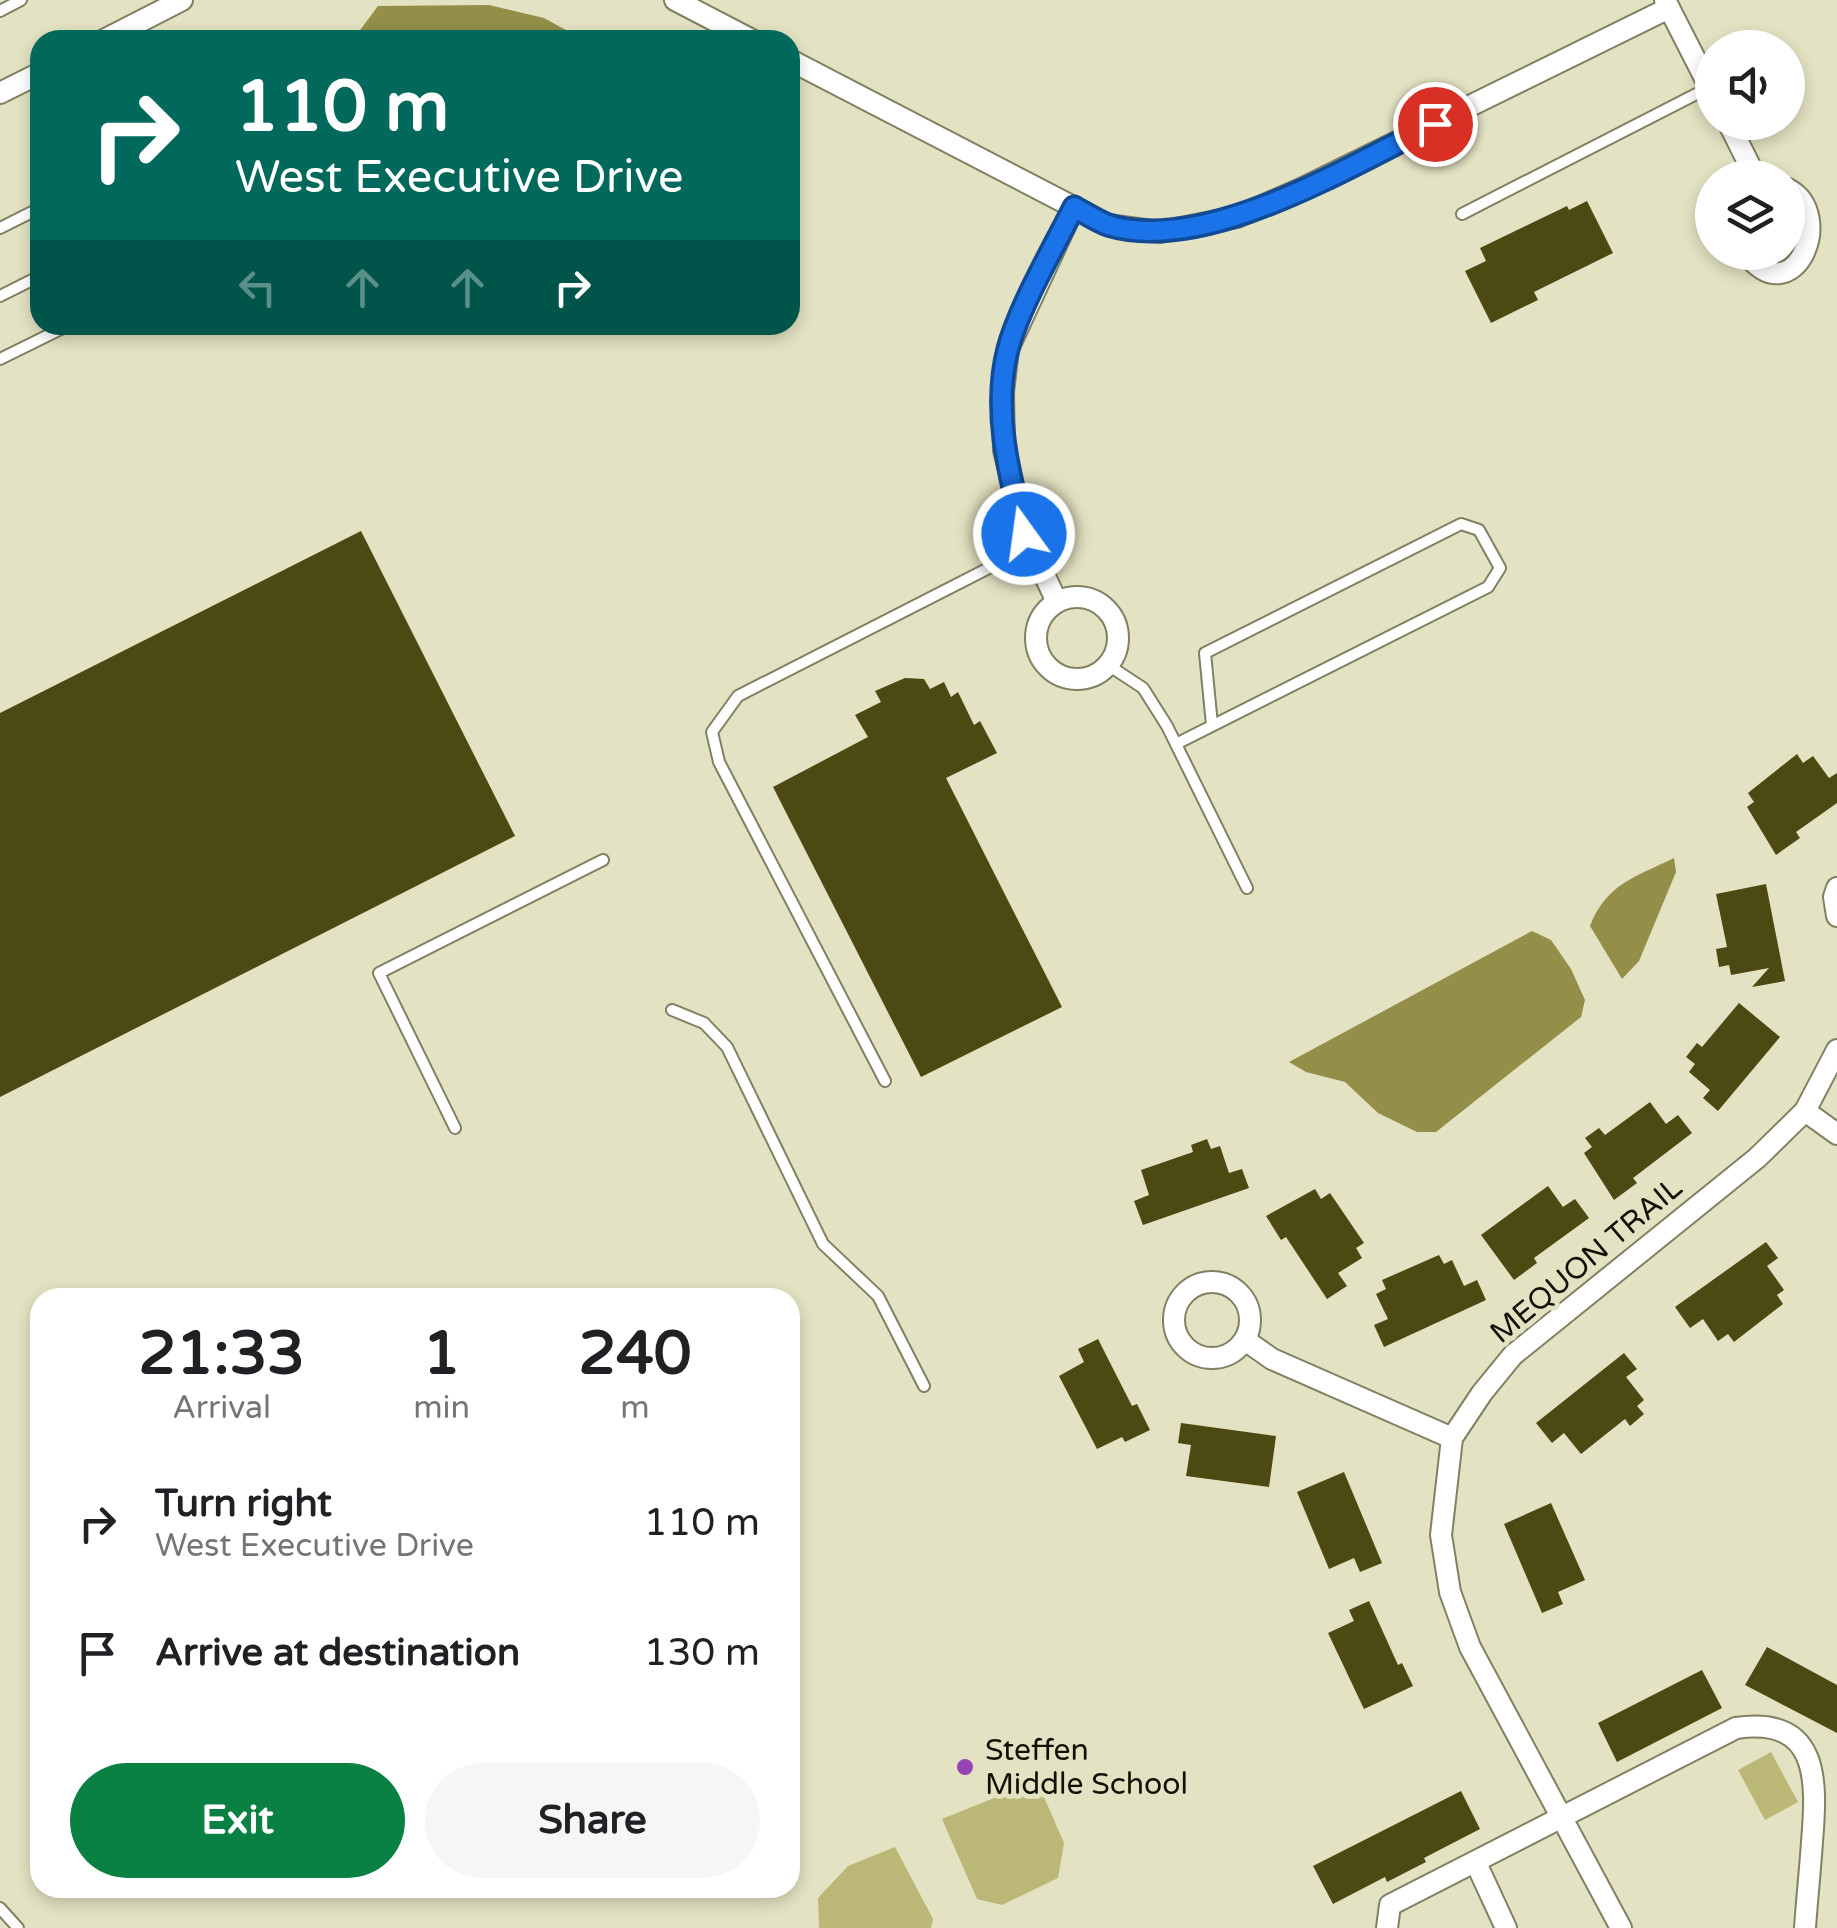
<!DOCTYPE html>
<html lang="en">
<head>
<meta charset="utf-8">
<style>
  body { margin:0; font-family:"Varela Round",sans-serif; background:#f6f6f6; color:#202124; height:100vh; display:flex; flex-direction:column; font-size:38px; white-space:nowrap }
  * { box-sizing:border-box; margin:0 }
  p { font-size:32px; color:#757577 }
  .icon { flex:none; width:55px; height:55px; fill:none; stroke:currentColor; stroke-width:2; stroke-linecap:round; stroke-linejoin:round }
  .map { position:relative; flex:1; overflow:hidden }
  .drawer { position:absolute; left:30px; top:1288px; width:770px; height:610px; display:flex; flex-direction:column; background:#fff; border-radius:30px; box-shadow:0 5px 15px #0003 }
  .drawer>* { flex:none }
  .hud { position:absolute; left:30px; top:30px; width:770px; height:305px; border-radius:30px; box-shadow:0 5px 15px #0003; background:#00695c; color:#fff; overflow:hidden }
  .controls { position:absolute; left:1695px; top:30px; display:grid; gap:20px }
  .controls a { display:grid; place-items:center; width:110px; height:110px; border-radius:50%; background:#fff; box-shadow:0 5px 15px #0003; font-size:50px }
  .pin { position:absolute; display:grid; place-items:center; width:85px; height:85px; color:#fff; margin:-42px; border:5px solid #fff; border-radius:50%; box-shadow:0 2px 10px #0007 }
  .me { position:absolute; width:110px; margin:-55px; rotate:346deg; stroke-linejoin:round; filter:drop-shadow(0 0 8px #0008) }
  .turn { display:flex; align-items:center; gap:35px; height:210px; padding:0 40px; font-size:45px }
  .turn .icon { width:130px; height:130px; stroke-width:2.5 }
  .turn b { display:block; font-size:70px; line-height:85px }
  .lanes { display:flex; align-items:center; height:95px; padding:0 40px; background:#0003; justify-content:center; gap:50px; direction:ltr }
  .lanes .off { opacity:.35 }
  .eta { display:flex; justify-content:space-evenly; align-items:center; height:170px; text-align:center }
  .eta b { font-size:60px; font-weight:700; line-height:70px }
  .action { display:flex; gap:20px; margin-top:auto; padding:20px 40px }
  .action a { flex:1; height:115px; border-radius:60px; background:#0b8043; color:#fff; font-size:40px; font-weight:700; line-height:115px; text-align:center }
  .action a+a { background:#f6f6f6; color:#202124 }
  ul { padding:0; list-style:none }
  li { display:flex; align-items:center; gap:30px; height:130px; padding:0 40px }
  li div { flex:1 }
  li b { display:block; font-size:38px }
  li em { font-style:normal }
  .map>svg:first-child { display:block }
  .green { fill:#bbb777 }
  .water { fill:#938f49 }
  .building { fill:#4d4912 }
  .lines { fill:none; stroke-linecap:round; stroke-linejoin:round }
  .lane-casing { stroke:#818063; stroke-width:14 }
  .street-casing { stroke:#818063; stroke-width:24 }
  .lane { stroke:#fff; stroke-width:10 }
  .street { stroke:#fff; stroke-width:20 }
  .route-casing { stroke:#114b97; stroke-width:25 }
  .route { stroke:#1a73e8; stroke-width:18 }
  .poi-dot { fill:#9444b3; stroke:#e3e2c2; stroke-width:4 }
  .labels { text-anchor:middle; stroke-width:10; stroke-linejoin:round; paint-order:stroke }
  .street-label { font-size:30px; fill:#121106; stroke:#e3e2c2 }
  .poi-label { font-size:30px; fill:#121106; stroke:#e3e2c2; text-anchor:start }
</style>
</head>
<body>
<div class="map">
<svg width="1837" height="1928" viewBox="0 0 1837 1928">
  <rect width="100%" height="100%" fill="#e3e2c2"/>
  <g class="green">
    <polygon points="1771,1752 1798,1802 1765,1820 1738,1770"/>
    <polygon points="1037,1781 1064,1843 1058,1878 1002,1905 977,1899 942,1819"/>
    <polygon points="895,1847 933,1919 931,1928 819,1928 818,1898 848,1866"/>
  </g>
  <g class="water">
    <polygon points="489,5 544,18 584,40 357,40 355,37 378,6"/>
    <path d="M1674,858L1676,872L1639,961L1622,979L1590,926C1607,883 1636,877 1674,858Z"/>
    <polygon points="1532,931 1551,940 1571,969 1585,1000 1581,1017 1436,1132 1417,1132 1378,1113 1345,1082 1306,1072 1289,1062"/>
  </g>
  <g class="building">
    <polygon points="1587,201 1613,253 1534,292 1538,300 1491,323 1465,271 1486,261 1480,248 1567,206 1569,210"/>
    <polygon points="361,531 515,836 0,1097 0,713"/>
    <polygon points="905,678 924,679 930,689 944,682 951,697 958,692 974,725 980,721 997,753 946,778 1062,1007 921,1077 773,787 868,737 855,715 881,702 875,691"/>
    <polygon points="1797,754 1803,763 1813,756 1829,778 1837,773 1837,803 1796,832 1800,838 1776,855 1747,807 1754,802 1748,793"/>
    <polygon points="1766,884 1785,981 1752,987 1769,968 1731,975 1729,965 1719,967 1716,949 1727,947 1716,894"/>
    <polygon points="1739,1003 1780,1037 1718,1111 1703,1098 1710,1090 1689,1072 1695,1064 1686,1057 1697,1043 1702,1047"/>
    <polygon points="1650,1102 1666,1124 1678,1115 1692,1133 1633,1178 1637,1183 1614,1200 1584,1153 1592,1147 1585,1138 1599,1128 1605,1135"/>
    <polygon points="1207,1139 1211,1149 1220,1146 1229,1173 1242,1169 1249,1188 1143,1225 1134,1201 1149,1195 1141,1170 1193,1152 1191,1145"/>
    <polygon points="1548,1186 1563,1207 1575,1199 1589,1218 1534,1258 1537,1263 1514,1280 1481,1235"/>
    <polygon points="1315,1189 1321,1199 1330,1193 1364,1243 1356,1248 1362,1258 1338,1273 1347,1286 1327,1299 1286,1237 1281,1240 1266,1216"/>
    <polygon points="1766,1242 1778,1258 1767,1266 1784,1290 1777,1295 1783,1304 1734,1342 1728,1334 1718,1341 1703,1319 1690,1328 1675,1307"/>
    <polygon points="1439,1255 1444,1264 1452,1260 1464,1286 1477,1280 1486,1300 1384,1347 1374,1325 1388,1319 1376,1294 1386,1289 1382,1280"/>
    <polygon points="1098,1339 1132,1406 1137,1404 1150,1430 1125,1442 1122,1437 1097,1449 1059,1376 1084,1362 1078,1349"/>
    <polygon points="1624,1353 1637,1369 1626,1377 1644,1400 1637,1406 1644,1414 1630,1426 1625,1419 1581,1454 1564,1433 1552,1443 1536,1423"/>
    <polygon points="1181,1423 1276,1436 1269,1487 1186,1476 1191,1445 1178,1443"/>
    <polygon points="1344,1472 1382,1563 1360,1572 1354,1558 1329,1569 1297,1492"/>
    <polygon points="1551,1503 1585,1580 1558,1592 1563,1604 1542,1613 1504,1524"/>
    <polygon points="1369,1601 1398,1665 1402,1663 1413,1686 1364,1709 1328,1633 1354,1621 1349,1610"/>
    <polygon points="1767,1647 1837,1685 1837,1733 1745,1685"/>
    <polygon points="1702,1670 1722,1708 1617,1762 1598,1723"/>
    <polygon points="1461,1791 1480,1829 1424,1858 1426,1862 1387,1882 1385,1877 1333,1904 1313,1866"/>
  </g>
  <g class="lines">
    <g class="lane-casing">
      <g id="lane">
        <polyline points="0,11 21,0"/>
        <polyline points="1462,214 1710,87"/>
        <polyline points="0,228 40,208"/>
        <polyline points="0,296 40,276"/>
        <polyline points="0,359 69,325"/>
        <polyline points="1108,665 1143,688 1167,726 1247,888"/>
        <polyline points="1176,744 1488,587 1500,568 1479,530 1461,524 1205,653 1212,725"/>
        <polyline points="672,1010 704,1023 727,1047 823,1244 878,1296 924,1386"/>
        <polyline points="885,1081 719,762 712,732 738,696 1030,547"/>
        <polyline points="455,1128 379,973 603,860"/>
        <polyline points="0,1908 18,1928"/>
      </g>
    </g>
    <g class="street-casing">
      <g id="street">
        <polyline points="675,0 752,40"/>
        <polyline points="1665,0 1712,92"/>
        <polyline points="104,40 182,0"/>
        <polyline points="790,60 1108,225 1160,232 1237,217 1301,189 1669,8"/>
        <polyline points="0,93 40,73"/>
        <polyline points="1728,122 1756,178"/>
        <path d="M1745,252C1793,317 1837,215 1788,189"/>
        <circle cx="1077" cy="638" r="41"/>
        <polyline points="1057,602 1025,534 1004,450 1003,392 1008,349 1074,207"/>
        <polyline points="1837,888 1834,897 1837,916"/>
        <polyline points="1805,1111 1837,1134"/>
        <circle cx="1212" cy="1320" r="38"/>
        <polyline points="1245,1340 1272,1359 1452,1438"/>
        <polyline points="1476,1863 1506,1928"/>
        <path d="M1387,1928L1390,1905L1736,1728C1820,1716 1817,1781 1812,1842C1810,1871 1807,1899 1805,1928"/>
        <polyline points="1621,1928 1470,1647 1450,1592 1441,1535 1452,1438 1482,1393 1513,1355 1757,1158 1805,1111 1837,1050"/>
      </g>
    </g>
    <use href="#lane" class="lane"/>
    <use href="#street" class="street"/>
  </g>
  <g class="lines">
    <g class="route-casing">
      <path id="route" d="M1024,534C1009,474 992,410 1008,349C1019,307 1054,247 1074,207C1085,213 1097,221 1108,225C1205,255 1349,166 1435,124"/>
    </g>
    <use href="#route" class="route"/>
  </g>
  <circle class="poi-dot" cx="965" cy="1767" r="10"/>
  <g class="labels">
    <g class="street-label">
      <text transform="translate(1586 1260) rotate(-40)" y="10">MEQUON TRAIL</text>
    </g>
    <g class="poi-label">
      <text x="985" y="1760">Steffen<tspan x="985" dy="34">Middle School</tspan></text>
    </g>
  </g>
</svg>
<div class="controls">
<a><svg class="icon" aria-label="sound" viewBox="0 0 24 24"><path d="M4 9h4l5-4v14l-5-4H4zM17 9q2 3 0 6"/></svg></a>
<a><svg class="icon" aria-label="layers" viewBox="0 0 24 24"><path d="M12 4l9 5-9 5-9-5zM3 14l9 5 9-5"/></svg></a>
</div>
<div class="pin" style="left:1435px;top:124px;background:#d93025"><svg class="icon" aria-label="arrive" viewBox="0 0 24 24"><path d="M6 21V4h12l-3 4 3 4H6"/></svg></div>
<svg class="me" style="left:1024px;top:534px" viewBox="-20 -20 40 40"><circle r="17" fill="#1a73e8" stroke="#fff" stroke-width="3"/><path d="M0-11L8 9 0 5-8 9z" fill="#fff"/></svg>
<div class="hud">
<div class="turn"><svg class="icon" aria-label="right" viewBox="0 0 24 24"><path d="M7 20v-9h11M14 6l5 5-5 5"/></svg><div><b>110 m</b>West Executive Drive</div></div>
<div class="lanes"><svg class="icon off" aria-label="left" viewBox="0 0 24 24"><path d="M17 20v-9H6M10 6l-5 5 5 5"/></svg><svg class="icon off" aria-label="ahead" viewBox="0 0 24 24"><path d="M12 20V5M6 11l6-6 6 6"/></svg><svg class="icon off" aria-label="ahead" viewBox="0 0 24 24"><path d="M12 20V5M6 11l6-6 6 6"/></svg><svg class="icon" aria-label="right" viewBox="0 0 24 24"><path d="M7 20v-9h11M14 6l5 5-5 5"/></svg></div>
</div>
<section class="drawer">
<div class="eta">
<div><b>21:33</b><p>Arrival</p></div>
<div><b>1</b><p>min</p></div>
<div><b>240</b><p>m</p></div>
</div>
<ul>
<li><svg class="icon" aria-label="right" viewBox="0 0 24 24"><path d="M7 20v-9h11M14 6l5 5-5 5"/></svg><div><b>Turn right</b><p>West Executive Drive</p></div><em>110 m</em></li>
<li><svg class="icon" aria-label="arrive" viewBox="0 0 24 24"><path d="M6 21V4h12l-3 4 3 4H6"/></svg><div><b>Arrive at destination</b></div><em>130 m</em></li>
</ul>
<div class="action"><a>Exit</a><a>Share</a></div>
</section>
</div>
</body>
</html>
